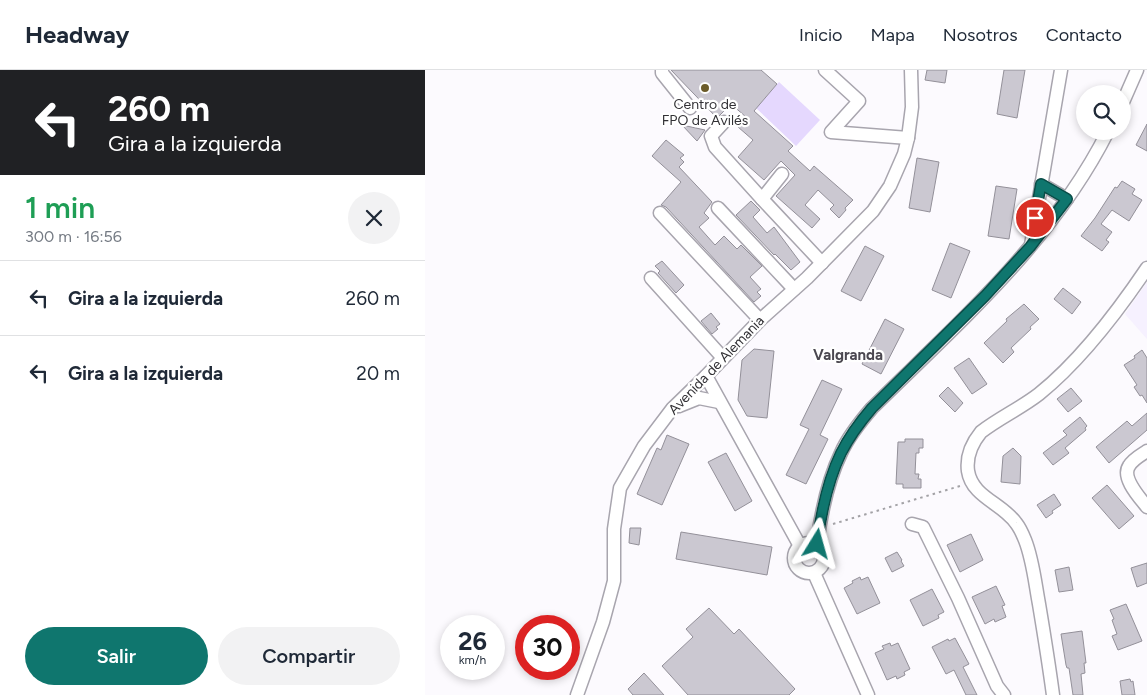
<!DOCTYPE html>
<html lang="es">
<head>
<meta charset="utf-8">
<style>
  body { margin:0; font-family:Figtree,sans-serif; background:#f2f2f3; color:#1f2937; height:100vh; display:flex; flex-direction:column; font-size:19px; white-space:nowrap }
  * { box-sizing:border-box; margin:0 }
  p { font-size:16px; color:#747a83 }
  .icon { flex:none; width:28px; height:28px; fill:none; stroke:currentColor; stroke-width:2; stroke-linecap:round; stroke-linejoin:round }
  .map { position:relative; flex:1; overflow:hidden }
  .drawer { display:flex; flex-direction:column; background:#fff; width:425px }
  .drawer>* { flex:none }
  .banner { background:#202124; color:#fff; overflow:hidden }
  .controls { position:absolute; left:651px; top:15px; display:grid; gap:10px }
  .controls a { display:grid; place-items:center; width:55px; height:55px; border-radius:50%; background:#fff; box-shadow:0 2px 8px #0003; font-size:25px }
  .speed { position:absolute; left:15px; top:545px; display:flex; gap:10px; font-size:25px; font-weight:700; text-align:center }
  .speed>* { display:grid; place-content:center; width:65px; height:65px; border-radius:50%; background:#fff; box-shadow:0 2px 8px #0003; line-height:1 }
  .speed small { font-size:12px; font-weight:400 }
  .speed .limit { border:8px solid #d22; background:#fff; color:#111 }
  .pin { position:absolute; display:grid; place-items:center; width:42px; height:42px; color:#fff; margin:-21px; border:2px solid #fff; border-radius:50%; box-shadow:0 1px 5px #0007 }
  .me { position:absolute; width:55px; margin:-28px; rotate:8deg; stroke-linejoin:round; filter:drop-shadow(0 0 4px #0008) }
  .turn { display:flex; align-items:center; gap:18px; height:105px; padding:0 25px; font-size:22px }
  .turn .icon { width:65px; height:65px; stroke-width:2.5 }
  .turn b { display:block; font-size:35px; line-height:42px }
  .round { display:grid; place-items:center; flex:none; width:52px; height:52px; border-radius:26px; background:#f2f2f3 }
  .overview { display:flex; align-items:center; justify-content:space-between; height:85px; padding:0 25px }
  h1 { font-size:30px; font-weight:600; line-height:38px; color:#1e9e55 }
  .button { display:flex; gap:10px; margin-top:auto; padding:10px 25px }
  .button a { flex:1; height:58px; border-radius:30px; background:#0f766e; color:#fff; font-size:20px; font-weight:600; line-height:58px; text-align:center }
  .button a+a { background:#f2f2f3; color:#1f2937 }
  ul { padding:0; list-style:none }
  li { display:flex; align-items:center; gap:15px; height:75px; padding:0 25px; border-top:1px solid #e0e1e3 }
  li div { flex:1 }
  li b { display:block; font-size:19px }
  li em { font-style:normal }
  header { display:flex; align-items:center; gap:30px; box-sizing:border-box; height:70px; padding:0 25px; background:#fff; border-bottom:1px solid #e0e1e3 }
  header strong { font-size:24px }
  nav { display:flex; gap:28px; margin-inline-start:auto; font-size:18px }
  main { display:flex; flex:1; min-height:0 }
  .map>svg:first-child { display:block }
  .built { fill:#f6f1ff }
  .green { fill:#e5d8fe }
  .building { fill:#cbc8d1; stroke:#939099 }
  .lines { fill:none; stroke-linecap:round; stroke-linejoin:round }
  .minor-casing { stroke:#a8a5ae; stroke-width:15 }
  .path { stroke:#a3a2a6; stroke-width:2; stroke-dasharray:2.5 4; stroke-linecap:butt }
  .minor { stroke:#fff; stroke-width:12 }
  .route-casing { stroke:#0a4d48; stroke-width:12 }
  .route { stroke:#0f766e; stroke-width:9 }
  .poi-dot { fill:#6b5b29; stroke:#fff; stroke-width:2 }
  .labels { text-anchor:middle; stroke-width:4.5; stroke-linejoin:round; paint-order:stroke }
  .poi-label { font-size:14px; fill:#323135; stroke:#fff }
  .street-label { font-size:14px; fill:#323135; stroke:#fff }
  .neighbourhood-label { font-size:15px; font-weight:bold; fill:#4b4850; stroke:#fff }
</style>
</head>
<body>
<header>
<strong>Headway</strong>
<nav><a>Inicio</a><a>Mapa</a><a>Nosotros</a><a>Contacto</a></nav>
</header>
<main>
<section class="drawer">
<div class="banner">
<div class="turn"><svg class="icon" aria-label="left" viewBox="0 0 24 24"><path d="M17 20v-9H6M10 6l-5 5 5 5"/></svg><div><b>260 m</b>Gira a la izquierda</div></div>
</div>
<div class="overview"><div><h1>1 min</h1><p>300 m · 16:56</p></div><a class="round"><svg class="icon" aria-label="close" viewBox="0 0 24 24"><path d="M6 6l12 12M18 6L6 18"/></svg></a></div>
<ul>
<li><svg class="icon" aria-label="left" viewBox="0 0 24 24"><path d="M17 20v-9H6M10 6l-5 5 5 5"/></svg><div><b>Gira a la izquierda</b></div><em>260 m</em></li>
<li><svg class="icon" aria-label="left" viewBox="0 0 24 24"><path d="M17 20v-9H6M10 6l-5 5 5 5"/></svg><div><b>Gira a la izquierda</b></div><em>20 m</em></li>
</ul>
<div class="button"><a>Salir</a><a>Compartir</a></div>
</section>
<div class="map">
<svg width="722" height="625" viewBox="0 0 722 625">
  <rect width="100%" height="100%" fill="#fcfafe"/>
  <polygon class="built" points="722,212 722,269 700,244"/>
  <polygon class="green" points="354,12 395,50 371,76 331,38"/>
  <g class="building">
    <polygon points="246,0 336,0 352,14 329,41 368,76 363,81 385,101 389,96 428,130 420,138 421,140 414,148 405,139 409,135 393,120 380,135 395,149 387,158 351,126 370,105 356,91 339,110 313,87 328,70 313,57 321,47 306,34 292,48"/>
    <polygon points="502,0 522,0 520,13 500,10"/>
    <polygon points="579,0 600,0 592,48 572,44"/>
    <polygon points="722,54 722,81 711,75"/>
    <polygon points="257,55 280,60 272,71"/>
    <polygon points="241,70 259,85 255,88 259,92 254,97 287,132 279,143 284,148 274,157 290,175 299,166 312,179 316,175 337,196 325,207 336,219 332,222 336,226 329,232 241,137 236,135 256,112 227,86"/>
    <polygon points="492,88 514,92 505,142 484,138"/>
    <polygon points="697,111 710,119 707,124 717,130 704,151 687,140 676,154 687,162 681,170 684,172 677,181 656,166 670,148 690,117 692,118"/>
    <polygon points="571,116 592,119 584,169 563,166"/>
    <polygon points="326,131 335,140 328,147 342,163 349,157 375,192 366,200 350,184 349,185 311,145"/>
    <polygon points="525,173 545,181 526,228 507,220"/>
    <polygon points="440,176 459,186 436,231 416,221"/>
    <polygon points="237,191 259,215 251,223 233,203 235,201 230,196"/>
    <polygon points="638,218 656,232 647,244 629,229"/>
    <polygon points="599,234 614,249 605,257 606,259 586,278 589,282 578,293 559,273 582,251 581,249"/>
    <polygon points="286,243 295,254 291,257 293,259 287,264 276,251"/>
    <polygon points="460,249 479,259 456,304 437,294"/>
    <polygon points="329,279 349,281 342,348 322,346 313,330 317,290"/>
    <polygon points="717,280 722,288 722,333 717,325 715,326 709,317 712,315 699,295 710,288 709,286"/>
    <polygon points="544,288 562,314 547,324 529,298"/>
    <polygon points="397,310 417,319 395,365 403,369 381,414 361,405 384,359 375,355"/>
    <polygon points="523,317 538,333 530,342 514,326"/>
    <polygon points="646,318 657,331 643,342 632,329"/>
    <polygon points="722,343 722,360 684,393 671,377 702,351 707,356"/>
    <polygon points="655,347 662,356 660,358 661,360 640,378 644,383 628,395 618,383 642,365 638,361"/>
    <polygon points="242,365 264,374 237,435 212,424 232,378 236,380"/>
    <polygon points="480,369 498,369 498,378 494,378 494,383 491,383 490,404 494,404 493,409 496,409 496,418 478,418 478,414 471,414 473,372 480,372"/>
    <polygon points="588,378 596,386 595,414 576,412 578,386"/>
    <polygon points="301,383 327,431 310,441 283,392"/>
    <polygon points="682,415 709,446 694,459 667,428"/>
    <polygon points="629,424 636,435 627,441 628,443 621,448 612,435"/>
    <polygon points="205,458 216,458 214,475 204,473"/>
    <polygon points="256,462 347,477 342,505 251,489"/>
    <polygon points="546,464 558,490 535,502 522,475"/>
    <polygon points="472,482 477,490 476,491 479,496 467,502 460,488"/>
    <polygon points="722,493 722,513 712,517 706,498"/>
    <polygon points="644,497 648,520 634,522 630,500"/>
    <polygon points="435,507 436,510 443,507 455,533 432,544 419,518 428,513 427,511"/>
    <polygon points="571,516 580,535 577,536 581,547 570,552 569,549 560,554 547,527"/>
    <polygon points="507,519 519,542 513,545 514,548 498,556 485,530"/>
    <polygon points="701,534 717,571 693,580 687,566 692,564 687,550 689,549 685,540"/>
    <polygon points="284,538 309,564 314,559 370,619 364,625 263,625 237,596 268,567 261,559"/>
    <polygon points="657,561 661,593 659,593 660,603 656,604 658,625 648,625 644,598 642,598 641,595 636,564"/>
    <polygon points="530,568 544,594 538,597 552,625 541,625 529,600 521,604 507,577 523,569 524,571"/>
    <polygon points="465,573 466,576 473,573 485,599 479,602 480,605 472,609 471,606 462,610 450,583 459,579 457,576"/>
    <polygon points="219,603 239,625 208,625 203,619"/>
    <polygon points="705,609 706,612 708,611 710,625 697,625 695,611"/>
  </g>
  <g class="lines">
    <g class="minor-casing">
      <g id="minor">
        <polyline points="237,0 237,3 265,38"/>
        <polyline points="400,0 434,31 406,62 483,68"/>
        <polyline points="698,32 712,0"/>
        <polyline points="299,52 286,66 290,77 337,129"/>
        <polyline points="357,104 337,129 397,193"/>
        <polyline points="616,114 642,129"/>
        <polyline points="293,138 369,219"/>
        <polyline points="235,143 335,250"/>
        <polyline points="606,175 636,0"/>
        <polyline points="226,208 298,288"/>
        <polyline points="281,306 375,476"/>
        <polyline points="254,336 274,328 294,332"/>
        <path d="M722,381C716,385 708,389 704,396C696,408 715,428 722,437"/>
        <polyline points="487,454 498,457 533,528 572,616 579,625"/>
        <circle cx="384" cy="488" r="15"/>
        <path d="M392,474C396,443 402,412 416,383C423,367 435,352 447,338C533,253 628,171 683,61"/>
        <polyline points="389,503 443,625"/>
        <polyline points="152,625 178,552 189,511 189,459 195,418 219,376 247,339 281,306 335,250 382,208 448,141 465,116 479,84 483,68 487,37 486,0"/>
        <path d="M628,625C624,595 619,564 614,534C610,513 608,490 600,470C598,465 595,458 591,453C577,433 547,427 543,401C541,386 547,373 556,362C574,348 596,338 614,324C655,291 693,241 722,198"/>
      </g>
    </g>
    <polyline class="path" points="408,454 535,416"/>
    <use href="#minor" class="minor"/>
  </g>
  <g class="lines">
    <g class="route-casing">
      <path id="route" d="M392,474C396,443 402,412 416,383C424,367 435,352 447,338L560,226L605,177L642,129L616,114L610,148"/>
    </g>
    <use href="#route" class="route"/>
  </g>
  <circle class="poi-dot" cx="280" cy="18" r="5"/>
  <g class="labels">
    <g class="poi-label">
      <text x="280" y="39">Centro de<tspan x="280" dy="16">FPO de Avilés</tspan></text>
    </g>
    <g class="street-label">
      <text transform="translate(291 295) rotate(-46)" y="5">Avenida de Alemania</text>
    </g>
    <g class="neighbourhood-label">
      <text x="423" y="290">Valgranda</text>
    </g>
  </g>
</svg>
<div class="controls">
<a><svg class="icon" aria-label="search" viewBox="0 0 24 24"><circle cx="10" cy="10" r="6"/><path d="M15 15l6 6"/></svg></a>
</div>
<div class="speed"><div>26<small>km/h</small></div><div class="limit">30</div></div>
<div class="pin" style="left:610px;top:148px;background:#d93025"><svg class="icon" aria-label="arrive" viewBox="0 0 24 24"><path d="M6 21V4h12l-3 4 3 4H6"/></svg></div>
<svg class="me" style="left:392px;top:474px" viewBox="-20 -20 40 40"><path d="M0-17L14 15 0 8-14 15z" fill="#0f766e" stroke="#fff" stroke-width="4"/></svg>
</div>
</main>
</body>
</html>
